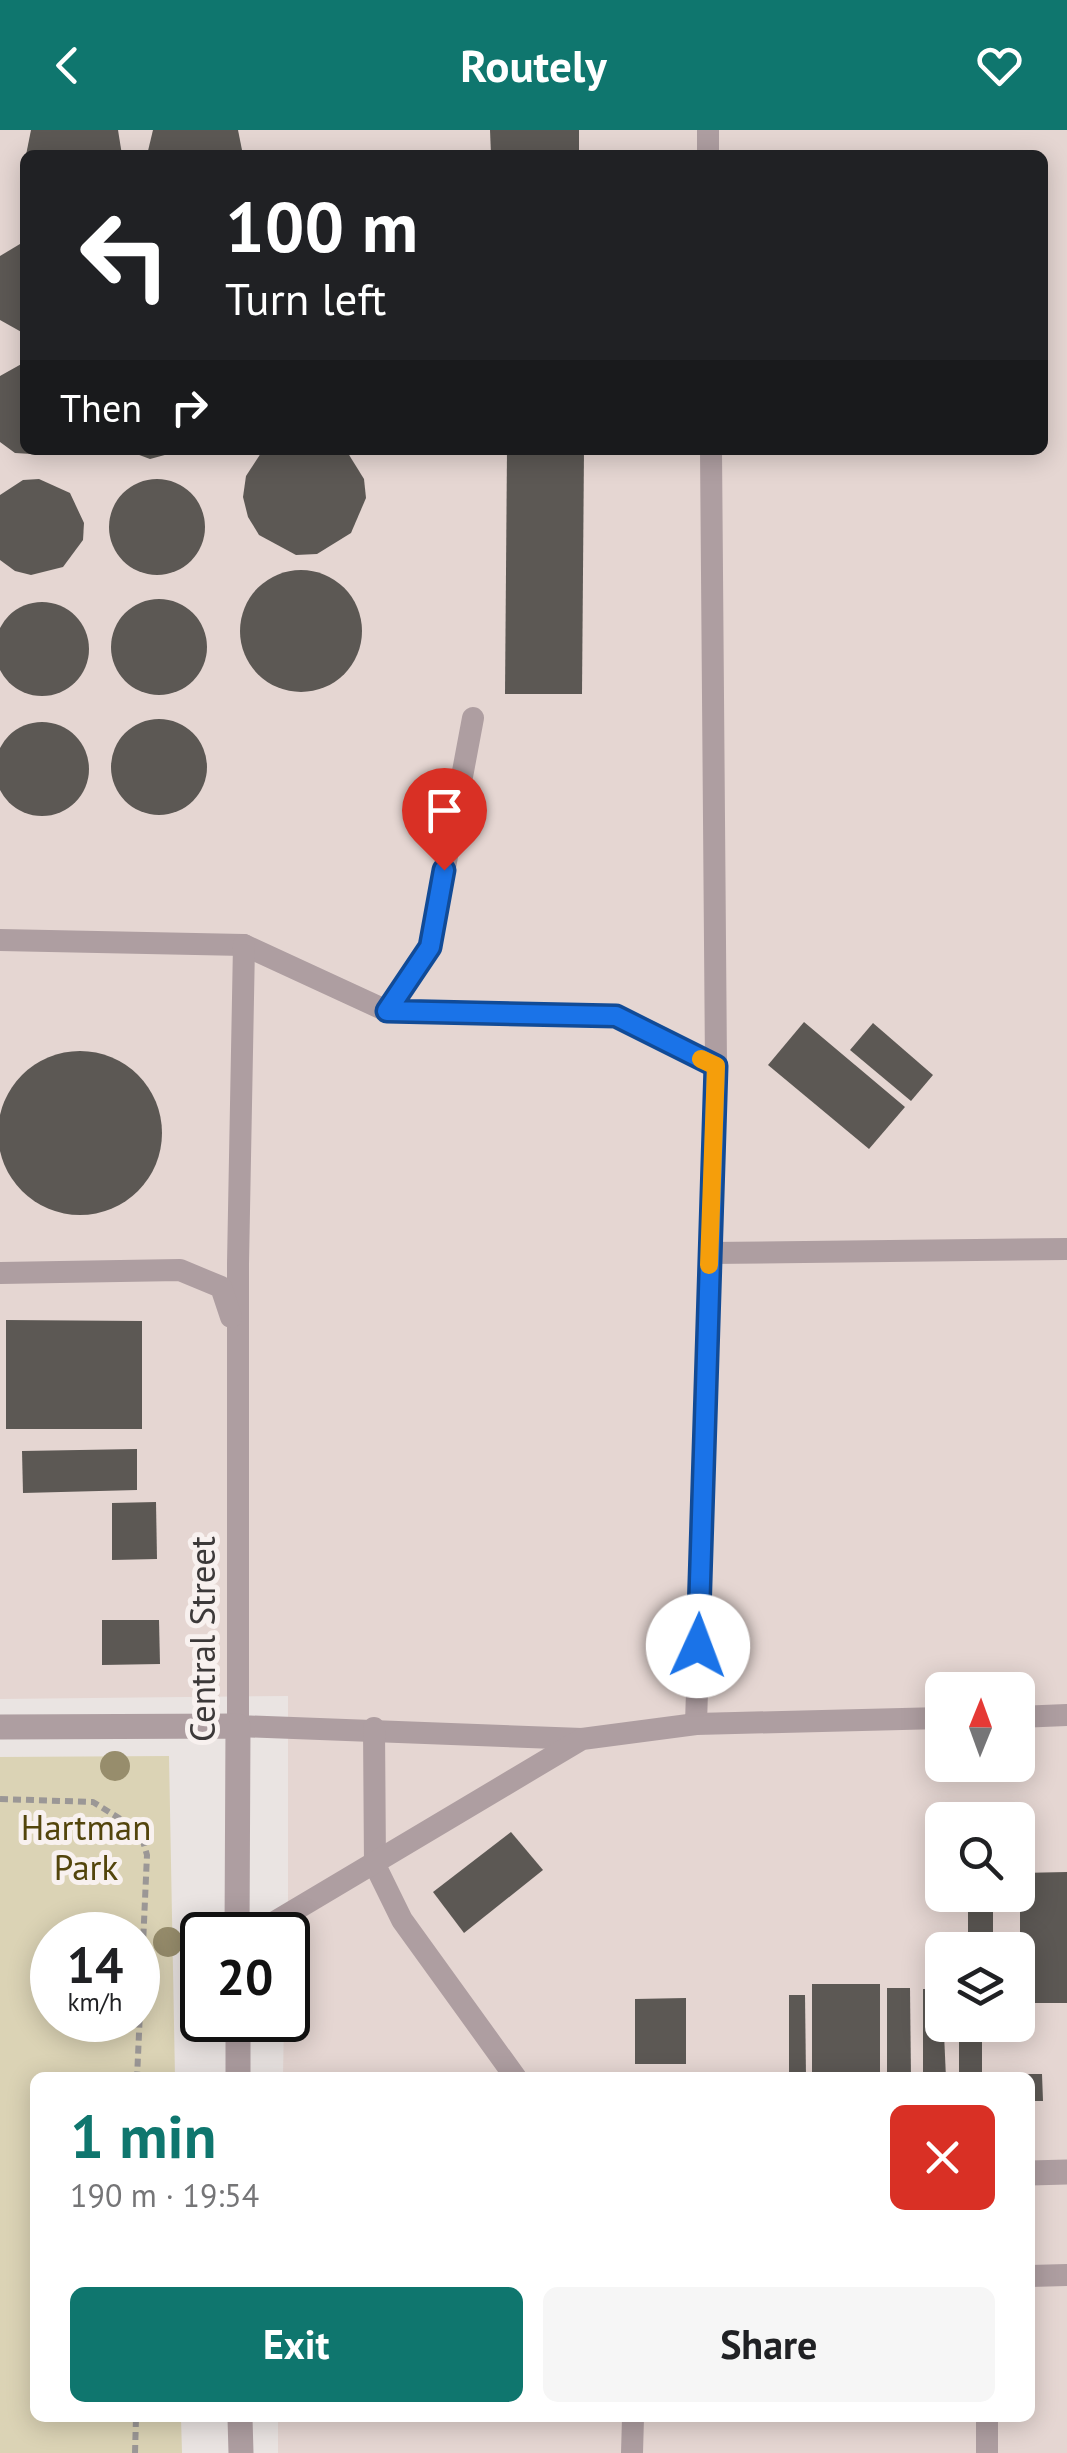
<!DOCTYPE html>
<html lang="en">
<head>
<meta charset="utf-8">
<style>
  body { margin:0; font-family:"PT Sans",sans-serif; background:#f6f6f6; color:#202124; height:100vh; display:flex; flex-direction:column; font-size:38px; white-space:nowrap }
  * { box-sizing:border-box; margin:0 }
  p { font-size:32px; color:#757577 }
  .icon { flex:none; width:55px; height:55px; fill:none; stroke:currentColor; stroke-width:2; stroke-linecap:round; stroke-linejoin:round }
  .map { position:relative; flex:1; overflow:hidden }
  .drawer { position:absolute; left:30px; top:1942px; width:1005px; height:350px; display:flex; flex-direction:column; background:#fff; border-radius:15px; box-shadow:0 5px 25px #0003 }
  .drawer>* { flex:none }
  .banner { position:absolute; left:20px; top:20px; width:1028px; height:305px; border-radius:15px; box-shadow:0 5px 25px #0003; background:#202124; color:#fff; overflow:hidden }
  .needle { width:65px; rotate:1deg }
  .buttons { position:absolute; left:925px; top:1542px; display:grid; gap:20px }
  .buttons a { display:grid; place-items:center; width:110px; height:110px; border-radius:15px; background:#fff; box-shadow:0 5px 25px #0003; font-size:50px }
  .speed { position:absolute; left:30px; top:1782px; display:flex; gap:20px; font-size:50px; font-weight:700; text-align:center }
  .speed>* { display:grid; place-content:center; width:130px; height:130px; border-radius:50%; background:#fff; box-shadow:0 5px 25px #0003; line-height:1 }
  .speed small { font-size:25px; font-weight:400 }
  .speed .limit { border:5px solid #111; border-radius:15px; background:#fff; color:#111 }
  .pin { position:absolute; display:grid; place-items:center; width:85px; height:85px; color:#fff; margin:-102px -42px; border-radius:50% 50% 50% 0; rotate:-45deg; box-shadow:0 0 10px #0007 }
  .pin .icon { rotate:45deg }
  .me { position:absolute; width:110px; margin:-55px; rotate:2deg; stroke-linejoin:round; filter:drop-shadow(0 0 8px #0008) }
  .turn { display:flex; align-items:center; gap:35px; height:210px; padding:0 40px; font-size:45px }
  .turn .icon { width:130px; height:130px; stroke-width:2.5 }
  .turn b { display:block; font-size:70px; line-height:85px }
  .then { display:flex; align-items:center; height:95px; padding:0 40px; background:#0003; gap:20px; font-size:38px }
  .round { display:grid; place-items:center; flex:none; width:105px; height:105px; border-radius:15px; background:#f6f6f6 }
  .head { display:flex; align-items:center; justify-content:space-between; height:170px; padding:0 40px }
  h1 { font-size:60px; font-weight:800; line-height:75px; color:#0f766e }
  .action { display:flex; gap:20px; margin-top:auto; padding:20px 40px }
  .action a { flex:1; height:115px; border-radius:15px; background:#0f766e; color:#fff; font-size:40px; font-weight:800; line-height:115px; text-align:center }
  .action a+a { background:#f6f6f6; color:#202124 }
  header { display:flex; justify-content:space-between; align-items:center; height:130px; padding:0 40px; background:#0f766e; color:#fff; font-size:45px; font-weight:800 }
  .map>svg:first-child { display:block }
  .built { fill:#e5d6d2; fill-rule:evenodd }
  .green { fill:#dbd3b5; fill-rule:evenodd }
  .building { fill:#5c5854 }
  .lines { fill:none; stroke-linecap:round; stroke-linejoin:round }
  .path { stroke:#9b9796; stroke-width:6; stroke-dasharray:8 5; stroke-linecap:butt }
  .service { stroke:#ae9ea1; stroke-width:22 }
  .minor { stroke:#ae9ea1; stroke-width:25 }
  .tree { fill:#978d6c }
  .route-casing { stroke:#114b97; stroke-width:25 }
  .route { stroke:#1a73e8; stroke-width:18 }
  .slow { stroke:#f59e0b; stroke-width:18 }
  .labels { text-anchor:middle; stroke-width:10; stroke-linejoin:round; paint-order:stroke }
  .street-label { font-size:35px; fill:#3c3939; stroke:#f8f1ef }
  .park-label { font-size:35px; fill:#53450c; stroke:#f8f1ef }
</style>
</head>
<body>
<header><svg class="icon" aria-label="back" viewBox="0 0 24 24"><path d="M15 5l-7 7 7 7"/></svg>Routely<svg class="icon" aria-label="heart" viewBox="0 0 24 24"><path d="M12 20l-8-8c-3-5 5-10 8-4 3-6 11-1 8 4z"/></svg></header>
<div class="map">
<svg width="1067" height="2323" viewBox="0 0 1067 2323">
  <rect width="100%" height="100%" fill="#eae4e2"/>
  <path class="built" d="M0,0H1067V2323H278V2288H1030V1948L283,1947L284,1890H288V1566L0,1569ZM25,25H1042V320H25ZM942,1560H1018V1635H942ZM942,1690H1018V1765H942ZM942,1820H1018V1895H942Z"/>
  <path class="green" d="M169,1626L175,1947L35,1948V2288H181L182,2323H0V1627ZM52,1805H138V1890H52Z"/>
  <g class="building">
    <polygon points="31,0 118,0 122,25 26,25"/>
    <polygon points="153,0 238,0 243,25 147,25"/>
    <polygon points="490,0 579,0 579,25 491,25"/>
    <polygon points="25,111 25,204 0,190 0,126"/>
    <polygon points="25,232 25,320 60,320 48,325 15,323 0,312 0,246"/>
    <polygon points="126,320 183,320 150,329"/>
    <polygon points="263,320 346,320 364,349 366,368 351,403 317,424 296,425 259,405 248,387 243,367 246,346"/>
    <polygon points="507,320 584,320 582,564 505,564"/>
    <circle cx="157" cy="397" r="48"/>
    <polygon points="39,349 70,363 84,393 83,410 63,437 31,445 15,441 0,430 0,365 23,350"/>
    <circle cx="301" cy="501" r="61"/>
    <circle cx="159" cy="517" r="48"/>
    <circle cx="42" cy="519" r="47"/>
    <circle cx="159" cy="637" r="48"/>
    <circle cx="42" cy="639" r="47"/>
    <polygon points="804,892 905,977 869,1019 768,935"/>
    <polygon points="873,893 933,945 911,971 850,920"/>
    <circle cx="80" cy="1003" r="82"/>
    <polygon points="6,1190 142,1191 142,1299 6,1299"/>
    <polygon points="137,1319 137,1360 23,1363 22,1321"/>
    <polygon points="156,1372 157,1429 112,1430 112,1373"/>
    <polygon points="102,1490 159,1490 160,1534 102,1535"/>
    <polygon points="511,1702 543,1740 464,1803 433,1762"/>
    <polygon points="1067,1742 1067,1873 1020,1873 1020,1743"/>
    <rect x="968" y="1770" width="25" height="50"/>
    <rect x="812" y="1854" width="68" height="94"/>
    <polygon points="887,1858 910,1858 911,1948 887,1948"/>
    <polygon points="923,1859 942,1859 946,1948 923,1948"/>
    <polygon points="789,1865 805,1865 806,1947 789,1947"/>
    <polygon points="686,1868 686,1934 635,1934 635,1869"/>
    <rect x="959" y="1895" width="23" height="53"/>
    <polygon points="996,1944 1042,1944 1043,1971 1030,1971 1030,1948"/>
  </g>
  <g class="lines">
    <g class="path">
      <polyline points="0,1669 93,1672 140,1701 147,1725 137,1948"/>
      <polyline points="135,2323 136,2288"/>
    </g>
    <g class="service">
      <polyline points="708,0 708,25"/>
      <polyline points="0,810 244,815 387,881 616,886 716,936"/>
      <polyline points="244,815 238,1134 238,1596 582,1609"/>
      <polyline points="387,881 430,817 473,588"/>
      <polyline points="709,1123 1067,1119"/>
      <polyline points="0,1143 180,1140 221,1157 231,1187"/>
      <polyline points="1018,1587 1067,1585"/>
      <polyline points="696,1594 716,936 711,320"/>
      <polyline points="374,1598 375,1735 402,1790 516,1948"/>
      <polyline points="253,1805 582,1609 696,1594 942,1588"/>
      <polyline points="1030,2146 1067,2145"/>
      <polyline points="632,2323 633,2288"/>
      <polyline points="987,2323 987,2288"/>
    </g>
    <g class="minor">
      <polyline points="0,1597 238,1596 237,1805"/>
      <polyline points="238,1890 238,1948"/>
      <polyline points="1030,2043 1067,2042"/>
      <polyline points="240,2288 241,2323"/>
    </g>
  </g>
  <g class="tree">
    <circle cx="115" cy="1636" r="15"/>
    <circle cx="168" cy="1812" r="15"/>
  </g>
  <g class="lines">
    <g class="route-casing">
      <polyline id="route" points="444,740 430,817 387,881 616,886 716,936 698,1516"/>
    </g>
    <use href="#route" class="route"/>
    <polyline class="slow" points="701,929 716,936 709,1135"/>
  </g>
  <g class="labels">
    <g class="street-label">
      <text transform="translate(203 1509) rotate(-90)" y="12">Central Street</text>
    </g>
    <g class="park-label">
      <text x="86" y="1710">Hartman<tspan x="86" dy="40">Park</tspan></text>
    </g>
  </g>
</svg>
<div class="buttons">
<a><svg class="needle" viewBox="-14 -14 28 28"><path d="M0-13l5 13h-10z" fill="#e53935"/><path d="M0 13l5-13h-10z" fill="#757577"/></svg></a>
<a><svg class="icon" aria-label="search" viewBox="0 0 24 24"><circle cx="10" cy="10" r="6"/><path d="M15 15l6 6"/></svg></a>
<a><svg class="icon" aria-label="layers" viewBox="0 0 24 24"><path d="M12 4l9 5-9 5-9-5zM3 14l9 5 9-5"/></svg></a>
</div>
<div class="speed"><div>14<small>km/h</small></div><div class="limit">20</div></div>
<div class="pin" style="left:444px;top:740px;background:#d93025"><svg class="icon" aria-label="arrive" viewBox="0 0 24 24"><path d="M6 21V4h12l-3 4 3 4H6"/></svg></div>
<svg class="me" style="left:698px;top:1516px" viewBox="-20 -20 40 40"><circle r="19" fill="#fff"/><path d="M0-13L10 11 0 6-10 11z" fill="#1a73e8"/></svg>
<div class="banner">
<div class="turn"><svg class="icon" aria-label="left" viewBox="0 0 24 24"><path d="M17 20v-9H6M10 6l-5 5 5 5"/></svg><div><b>100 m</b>Turn left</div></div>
<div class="then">Then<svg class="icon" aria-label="right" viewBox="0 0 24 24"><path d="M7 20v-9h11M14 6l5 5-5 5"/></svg></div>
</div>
<section class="drawer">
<div class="head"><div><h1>1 min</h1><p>190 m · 19:54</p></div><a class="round" style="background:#d93025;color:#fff"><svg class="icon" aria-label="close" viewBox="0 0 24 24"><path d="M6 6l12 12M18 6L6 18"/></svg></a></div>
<div class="action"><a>Exit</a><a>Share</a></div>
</section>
</div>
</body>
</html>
